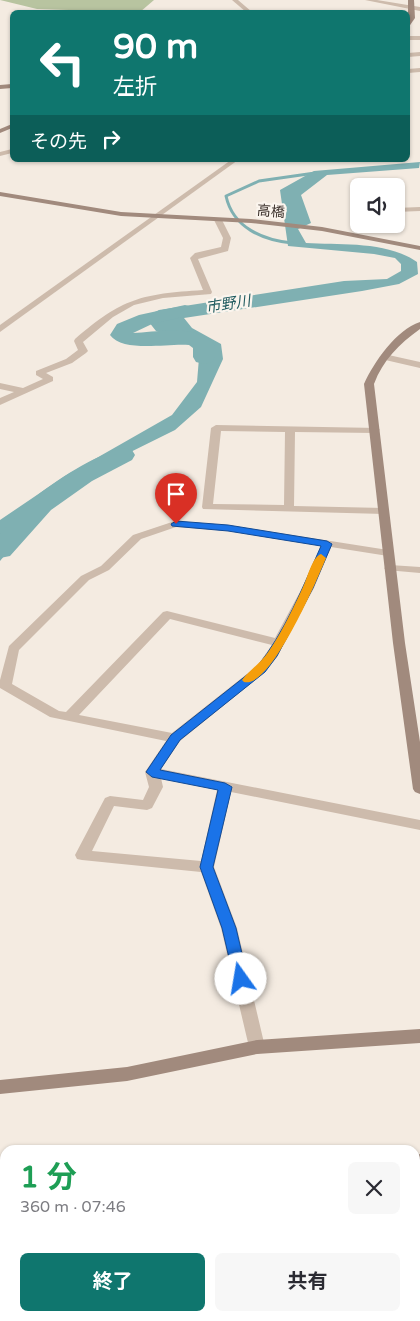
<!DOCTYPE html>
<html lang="ja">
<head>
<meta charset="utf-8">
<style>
  body { margin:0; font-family:"Varela Round","Noto Sans JP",sans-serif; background:#f7f7f7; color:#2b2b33; height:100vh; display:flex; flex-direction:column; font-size:19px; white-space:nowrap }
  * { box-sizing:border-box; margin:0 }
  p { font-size:16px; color:#7c7c81 }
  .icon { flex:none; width:28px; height:28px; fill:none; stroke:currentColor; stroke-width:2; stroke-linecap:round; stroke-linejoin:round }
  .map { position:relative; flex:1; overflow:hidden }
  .details { position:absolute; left:0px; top:1145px; width:420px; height:176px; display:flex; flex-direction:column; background:#fff; border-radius:15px 15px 0 0; box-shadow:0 1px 4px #0004 }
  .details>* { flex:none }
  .banner { position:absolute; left:10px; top:10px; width:400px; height:152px; border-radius:8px; box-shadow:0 1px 4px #0004; background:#0f766e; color:#fff; overflow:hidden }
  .controls { position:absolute; left:350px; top:178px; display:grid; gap:10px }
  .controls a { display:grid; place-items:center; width:55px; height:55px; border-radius:8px; background:#fff; box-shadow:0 1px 4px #0004; font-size:25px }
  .pin { position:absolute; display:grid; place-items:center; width:42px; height:42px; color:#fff; margin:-51px -21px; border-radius:50% 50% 50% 0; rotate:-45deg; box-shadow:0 0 5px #0007 }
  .pin .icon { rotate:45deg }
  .me { position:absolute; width:55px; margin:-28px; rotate:347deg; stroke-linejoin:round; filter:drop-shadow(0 0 4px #0008) }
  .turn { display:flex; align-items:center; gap:18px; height:105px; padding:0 20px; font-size:22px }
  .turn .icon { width:65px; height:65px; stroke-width:2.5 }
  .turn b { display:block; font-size:35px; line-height:42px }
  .then { display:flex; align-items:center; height:48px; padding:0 20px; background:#0003; gap:10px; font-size:19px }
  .round { display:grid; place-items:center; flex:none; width:52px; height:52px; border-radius:8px; background:#f7f7f7 }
  .head { display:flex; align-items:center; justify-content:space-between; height:85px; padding:0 20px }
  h1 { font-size:30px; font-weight:700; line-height:38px; color:#1e9e55 }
  .primary-button { display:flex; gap:10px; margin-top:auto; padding:10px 20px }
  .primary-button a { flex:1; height:58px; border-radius:8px; background:#0f766e; color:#fff; font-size:20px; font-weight:700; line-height:58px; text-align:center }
  .primary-button a+a { background:#f7f7f7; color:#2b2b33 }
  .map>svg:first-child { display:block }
  .green { fill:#b8c4a0 }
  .water { fill:#7fb0b2 }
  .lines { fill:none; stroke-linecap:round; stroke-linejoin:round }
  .stream { stroke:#7fb0b2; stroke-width:3 }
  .river { fill:#7fb0b2; fill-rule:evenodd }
  .street { fill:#cdbbac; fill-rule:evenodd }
  .secondary { fill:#a18a7d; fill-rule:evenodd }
  .route { fill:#1a73e8; stroke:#114b97 }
  .slow { fill:#f59e0b }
  .labels { text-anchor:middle; stroke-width:4.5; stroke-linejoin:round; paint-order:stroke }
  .far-street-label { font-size:14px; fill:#3b302b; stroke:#fbf5ee }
  .far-water-label { font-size:15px; font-style:italic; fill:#1f5a5e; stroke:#fbf5ee }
</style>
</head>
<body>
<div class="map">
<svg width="420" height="1321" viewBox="0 0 420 1321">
  <rect width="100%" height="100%" fill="#f4ebe1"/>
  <polygon class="green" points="0,0 154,0 140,12 132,12 37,9"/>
  <path class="water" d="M420,162L419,168L327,175L301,195L311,223L298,229L306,243C341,245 387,241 417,262L418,274L399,284L362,291L184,318L192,328L221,344L223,359L201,407L175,430L72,481L43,509L0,561V520L65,476L172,415L197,382L200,346L156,331L145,317L159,310L344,281L387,279L401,271V264L395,258L374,254L288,246L280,190L314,171Z"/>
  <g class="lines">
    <path class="stream" d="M292,243C263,240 233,228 226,196L259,181L315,173"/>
    <g class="river">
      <path d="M185,305L192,307L195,311L192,315L152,324L133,333C157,332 199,323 215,346V357L212,362L204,364L196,362L193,357V348L189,345C168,343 123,353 110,335L117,324L139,315Z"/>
      <path d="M123,448L132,450L135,455L132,460L92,481L51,510L10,556L0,558V534C11,523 21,511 32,500C52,482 97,454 123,448Z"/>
    </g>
    <g class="street">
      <polygon points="232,0 238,0 252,12 246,12"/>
      <polygon points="365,0 377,0 420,7 420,11"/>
      <rect x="408" y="36" width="12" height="4"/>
      <polygon points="420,52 420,56 408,57 408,53"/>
      <polygon points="420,68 420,72 408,73 408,69"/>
      <polygon points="12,149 12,153 0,156 0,152"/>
      <polygon points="231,160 238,160 0,332 0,325"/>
      <polygon points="420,207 420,211 396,212 396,208"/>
      <path d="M215,218H221L231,238L228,251L198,259L212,292L211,294L163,298L134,305L113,317L83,342L88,351L86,353L72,363L46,373L53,377V381L0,405V398L14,392L0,389V383L23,388L43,379L36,375V371L66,359L78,350L74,341L75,339C123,298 141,294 203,290L190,258L195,253L221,247L223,238L214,220Z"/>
      <polygon points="384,354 420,362 420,368 381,359 381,355"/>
      <path d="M216,425L378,428L380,430L375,433L295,432L294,506L384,508L389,511L384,514L203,509L202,507L211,428ZM221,431L285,432L284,505L213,504Z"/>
      <path d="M175,521L228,525L388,550L394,553L388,556L331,547L314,588L277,657L265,672L180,741L161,769L420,820V830L231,792L214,867L237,928L265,1047L263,1052L257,1054L251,1052L249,1047L221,928L201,872L82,860L77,859L75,855L105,798L110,796L143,800L149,787L145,772L166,741L50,717L0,688V680L9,646L81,576L101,566L133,535ZM176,527L228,531L321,546L302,588L275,638L167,611L163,612L66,712L59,711L12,684L19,650L89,580L109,570L141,539ZM170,619L272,645L257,666L172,733L79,715ZM161,778L217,790L201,861L92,851L114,806L147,810L152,808L163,787Z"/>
      <polygon points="390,565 420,567 420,573 386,570 384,568"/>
    </g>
    <g class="secondary">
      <polygon points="408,0 414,0 415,18 408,28"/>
      <polygon points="12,84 12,88 0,89 0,85"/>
      <polygon points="12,124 12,128 0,133 0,129"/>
      <polygon points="0,192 121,212 251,219 322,227 420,246 420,250 322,231 251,223 121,216 0,196"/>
      <path d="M420,322V329C399,344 383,360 374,384L405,643L420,742V794L415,792L413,789L393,643L364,384C374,362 396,330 420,322Z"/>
      <polygon points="420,1029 420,1043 257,1054 127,1081 0,1094 0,1080 127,1067 257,1040"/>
      <polygon points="420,1154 420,1189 415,1191 415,1156"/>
      <polygon points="373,1316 393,1316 392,1321 372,1321"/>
    </g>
  </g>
  <path class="route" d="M176,521L228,525L327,541L332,544L313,588L277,656L265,672L180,740L160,770L225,783L232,787L213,867L236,928L248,979L246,983L241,985L236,983L234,979L222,928L200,867L218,790L152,777L146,772L171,735L257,667C285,632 303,587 321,546L228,531L172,526L171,524Z"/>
  <path class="slow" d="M321,554L326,558C317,580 271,689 244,682L242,680C249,671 259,664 266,655C278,640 295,605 303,587C307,579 312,557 321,554Z"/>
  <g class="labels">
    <g class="far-street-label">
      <text transform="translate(271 211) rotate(5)" y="5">高橋</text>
    </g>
    <g class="far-water-label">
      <text transform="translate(228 304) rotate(-9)" y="5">市野川</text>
    </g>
  </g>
</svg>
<div class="controls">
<a><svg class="icon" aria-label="sound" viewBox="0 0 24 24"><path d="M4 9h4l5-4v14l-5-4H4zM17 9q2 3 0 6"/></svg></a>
</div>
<div class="pin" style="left:176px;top:524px;background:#d93025"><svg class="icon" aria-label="arrive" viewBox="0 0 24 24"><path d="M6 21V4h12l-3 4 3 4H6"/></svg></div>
<svg class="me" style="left:241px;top:979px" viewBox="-20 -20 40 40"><circle r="19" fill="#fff"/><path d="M0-13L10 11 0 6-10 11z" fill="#1a73e8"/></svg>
<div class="banner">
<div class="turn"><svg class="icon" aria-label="left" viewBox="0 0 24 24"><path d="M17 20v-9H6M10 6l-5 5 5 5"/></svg><div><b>90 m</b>左折</div></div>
<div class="then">その先<svg class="icon" aria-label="right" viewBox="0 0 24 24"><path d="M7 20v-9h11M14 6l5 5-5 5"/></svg></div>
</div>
<section class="details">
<div class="head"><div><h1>1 分</h1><p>360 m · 07:46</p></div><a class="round"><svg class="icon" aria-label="close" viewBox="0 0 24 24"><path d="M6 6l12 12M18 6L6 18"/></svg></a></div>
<div class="primary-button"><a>終了</a><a>共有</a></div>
</section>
</div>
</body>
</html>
